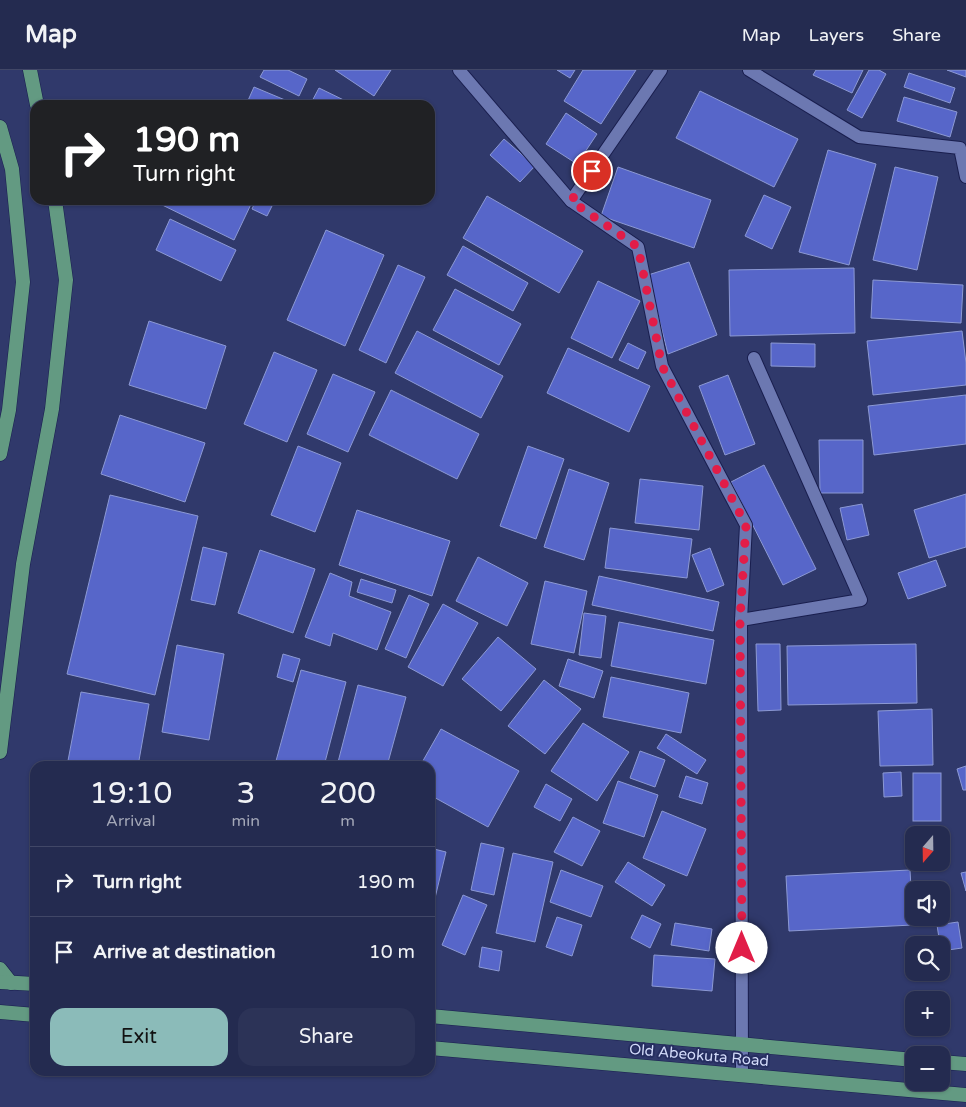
<!DOCTYPE html>
<html lang="en">
<head>
<meta charset="utf-8">
<style>
  body { margin:0; font-family:"Varela Round",sans-serif; background:#2c3357; color:#f1f3f6; height:100vh; display:flex; flex-direction:column; font-size:19px; white-space:nowrap }
  * { box-sizing:border-box; margin:0 }
  p { font-size:16px; color:#a3a7b7 }
  .icon { flex:none; width:28px; height:28px; fill:none; stroke:currentColor; stroke-width:2; stroke-linecap:round; stroke-linejoin:round }
  .map { position:relative; flex:1; overflow:hidden }
  .sheet { position:absolute; left:30px; top:691px; width:405px; height:315px; display:flex; flex-direction:column; background:#242b50; border-radius:15px; box-shadow:0 1px 4px #0004,0 0 0 1px #414767 }
  .sheet>* { flex:none }
  .hud { position:absolute; left:30px; top:30px; width:405px; height:105px; border-radius:15px; box-shadow:0 1px 4px #0004,0 0 0 1px #414767; background:#202124; color:#fff; overflow:hidden }
  .needle { width:32px; rotate:200deg }
  .tools { position:absolute; left:905px; top:756px; display:grid; gap:10px }
  .tools a { display:grid; place-items:center; width:45px; height:45px; border-radius:10px; background:#242b50; box-shadow:0 1px 4px #0004,0 0 0 1px #414767; font-size:25px }
  .pin { position:absolute; display:grid; place-items:center; width:42px; height:42px; color:#fff; margin:-21px; border:2px solid #fff; border-radius:50%; box-shadow:0 1px 5px #0007 }
  .me { position:absolute; width:55px; margin:-28px; rotate:0deg; stroke-linejoin:round; filter:drop-shadow(0 0 4px #0008) }
  .turn { display:flex; align-items:center; gap:18px; height:105px; padding:0 20px; font-size:22px }
  .turn .icon { width:65px; height:65px; stroke-width:2.5 }
  .turn b { display:block; font-size:35px; line-height:42px }
  .eta { display:flex; justify-content:space-evenly; align-items:center; height:85px; text-align:center }
  .eta b { font-size:30px; font-weight:600; line-height:35px }
  .primary-button { display:flex; gap:10px; margin-top:auto; padding:10px 20px }
  .primary-button a { flex:1; height:58px; border-radius:15px; background:#8bbbb9; color:#111; font-size:20px; font-weight:600; line-height:58px; text-align:center }
  .primary-button a+a { background:#2c3357; color:#f1f3f6 }
  ul { padding:0; list-style:none }
  li { display:flex; align-items:center; gap:15px; height:70px; padding:0 20px; border-top:1px solid #414767 }
  li div { flex:1 }
  li b { display:block; font-size:19px }
  li em { font-style:normal }
  header { display:flex; align-items:center; gap:30px; box-sizing:border-box; height:70px; padding:0 25px; background:#242b50; border-bottom:1px solid #414767 }
  header strong { font-size:24px }
  nav { display:flex; gap:28px; margin-inline-start:auto; font-size:18px }
  .map>svg:first-child { display:block }
  .building { fill:#5766c9; stroke:#8c99d4 }
  .lines { fill:none; stroke-linecap:round; stroke-linejoin:round }
  .minor-casing { stroke:#191e4e; stroke-width:14 }
  .trunk-casing { stroke:#191e4e; stroke-width:15 }
  .minor { stroke:#6c78b1; stroke-width:12 }
  .trunk { stroke:#639a82; stroke-width:14 }
  .route { stroke:#e11d48; stroke-width:9; stroke-dasharray:0 16.2 }
  .labels { text-anchor:middle; stroke-width:4; stroke-linejoin:round; paint-order:stroke }
  .street-label { font-size:15px; fill:#d2daf9; stroke:#262e60 }
</style>
</head>
<body>
<header>
<strong>Map</strong>
<nav><a>Map</a><a>Layers</a><a>Share</a></nav>
</header>
<div class="map">
<svg width="966" height="1037" viewBox="0 0 966 1037">
  <rect width="100%" height="100%" fill="#30396b"/>
  <g class="building">
    <polygon points="264,0 288,0 307,9 299,26 260,7"/>
    <polygon points="335,0 391,0 374,26"/>
    <polygon points="557,0 575,0 570,8"/>
    <polygon points="583,0 636,0 601,54 564,31"/>
    <polygon points="816,0 863,0 852,23 813,5"/>
    <polygon points="869,0 879,0 886,4 862,48 847,40"/>
    <polygon points="947,0 966,0 966,7"/>
    <polygon points="909,3 955,18 950,33 904,17"/>
    <polygon points="254,17 297,35 246,35"/>
    <polygon points="319,18 354,35 310,35"/>
    <polygon points="700,21 798,69 774,117 676,68"/>
    <polygon points="904,27 957,42 950,67 897,51"/>
    <polygon points="566,43 597,64 577,94 546,74"/>
    <polygon points="504,69 535,96 520,112 490,85"/>
    <polygon points="828,80 876,94 849,195 799,182"/>
    <polygon points="618,97 711,130 694,178 601,146"/>
    <polygon points="895,97 938,107 917,200 873,190"/>
    <polygon points="764,125 791,137 772,179 745,166"/>
    <polygon points="487,126 583,181 559,223 463,168"/>
    <polygon points="152,130 253,130 234,170"/>
    <polygon points="256,130 269,130 274,132 267,146 252,139"/>
    <polygon points="170,149 236,180 221,211 156,180"/>
    <polygon points="326,160 384,185 345,276 287,250"/>
    <polygon points="463,176 528,213 513,241 447,205"/>
    <polygon points="689,192 717,265 668,284 648,205"/>
    <polygon points="398,195 425,207 386,293 359,280"/>
    <polygon points="854,198 855,263 730,266 729,200"/>
    <polygon points="873,210 963,215 961,253 871,248"/>
    <polygon points="598,211 640,231 612,288 571,268"/>
    <polygon points="455,219 521,254 499,295 433,260"/>
    <polygon points="149,251 226,276 206,339 129,315"/>
    <polygon points="417,261 503,306 481,348 395,303"/>
    <polygon points="962,261 966,293 966,315 873,325 867,271"/>
    <polygon points="628,273 646,282 638,299 619,290"/>
    <polygon points="771,273 815,274 815,297 771,296"/>
    <polygon points="568,278 650,316 629,362 547,323"/>
    <polygon points="274,282 317,300 287,372 244,354"/>
    <polygon points="333,304 375,322 348,382 307,364"/>
    <polygon points="728,305 755,374 725,385 699,316"/>
    <polygon points="391,320 479,364 457,409 369,365"/>
    <polygon points="966,325 966,374 874,385 868,336"/>
    <polygon points="120,345 205,373 185,432 101,404"/>
    <polygon points="819,370 863,370 863,423 820,423"/>
    <polygon points="298,376 341,393 315,462 271,445"/>
    <polygon points="528,376 564,389 536,469 500,456"/>
    <polygon points="764,395 816,499 783,515 731,412"/>
    <polygon points="569,399 609,413 584,490 544,477"/>
    <polygon points="640,409 703,416 699,460 635,453"/>
    <polygon points="966,424 966,477 929,488 914,440"/>
    <polygon points="110,425 198,446 155,625 67,604"/>
    <polygon points="862,434 869,465 847,470 840,438"/>
    <polygon points="357,440 450,471 432,526 339,495"/>
    <polygon points="610,458 692,469 687,508 605,498"/>
    <polygon points="203,477 227,483 215,535 191,530"/>
    <polygon points="710,478 724,515 707,522 692,485"/>
    <polygon points="260,480 315,499 293,563 238,543"/>
    <polygon points="478,487 528,513 507,556 456,531"/>
    <polygon points="936,490 946,516 908,529 898,503"/>
    <polygon points="330,503 352,512 349,526 391,542 377,580 333,563 330,576 305,567"/>
    <polygon points="599,506 719,532 713,561 592,535"/>
    <polygon points="361,509 396,520 392,533 357,522"/>
    <polygon points="545,511 587,521 574,583 531,574"/>
    <polygon points="409,525 429,534 406,588 385,579"/>
    <polygon points="443,534 478,553 443,616 408,597"/>
    <polygon points="584,543 606,546 601,588 579,585"/>
    <polygon points="619,552 714,570 706,614 611,596"/>
    <polygon points="498,567 536,599 501,641 462,609"/>
    <polygon points="756,574 780,574 781,640 758,641"/>
    <polygon points="916,574 917,633 788,635 787,576"/>
    <polygon points="177,575 224,584 209,670 162,662"/>
    <polygon points="283,584 300,589 293,612 277,607"/>
    <polygon points="568,589 603,601 594,628 559,616"/>
    <polygon points="301,600 346,612 324,696 293,696 276,691"/>
    <polygon points="611,607 689,623 681,663 603,647"/>
    <polygon points="544,610 581,639 545,684 508,656"/>
    <polygon points="358,615 406,627 387,696 337,696"/>
    <polygon points="81,622 149,634 138,696 67,696"/>
    <polygon points="932,639 933,695 880,696 878,641"/>
    <polygon points="583,653 629,682 597,731 551,701"/>
    <polygon points="441,659 519,701 488,757 430,725 430,696 420,696"/>
    <polygon points="666,664 706,690 697,704 657,678"/>
    <polygon points="640,681 665,690 655,717 630,708"/>
    <polygon points="966,696 966,720 963,720 957,699"/>
    <polygon points="901,702 902,726 884,727 883,703"/>
    <rect x="913" y="703" width="28" height="48"/>
    <polygon points="686,706 708,713 702,734 679,727"/>
    <polygon points="618,711 658,725 644,767 603,753"/>
    <polygon points="546,714 572,729 560,751 534,737"/>
    <polygon points="662,741 706,759 687,806 643,788"/>
    <polygon points="573,747 600,761 582,796 554,782"/>
    <polygon points="481,773 504,778 494,825 471,820"/>
    <polygon points="430,778 446,782 430,849"/>
    <polygon points="513,783 553,792 535,872 496,863"/>
    <polygon points="628,792 665,815 652,836 615,812"/>
    <polygon points="561,800 603,816 591,847 550,832"/>
    <polygon points="910,800 913,855 789,861 786,806"/>
    <polygon points="966,802 966,821 961,803"/>
    <polygon points="463,825 487,835 465,885 442,875"/>
    <polygon points="642,845 661,854 650,878 631,868"/>
    <polygon points="557,847 582,855 572,886 546,877"/>
    <polygon points="958,852 962,878 941,881 937,855"/>
    <polygon points="675,853 712,859 709,881 671,875"/>
    <polygon points="482,877 502,881 499,901 479,897"/>
    <polygon points="654,885 715,889 712,921 652,916"/>
  </g>
  <g class="lines">
    <g class="minor-casing">
      <g id="minor">
        <polyline points="459,0 571,131 638,177 662,296 746,455 741,550 742,1005"/>
        <polyline points="749,0 859,67 960,78 966,107"/>
        <polyline points="571,131 661,0"/>
        <polyline points="741,550 861,530 754,288"/>
      </g>
    </g>
    <g class="trunk-casing">
      <g id="trunk">
        <polyline points="30,0 37,35"/>
        <polyline points="0,57 12,99 23,212 9,340 0,384"/>
        <polyline points="0,682 23,494 52,339 66,210 55,130"/>
        <polyline points="0,899 11,913"/>
        <polyline points="0,912 35,914"/>
        <polyline points="0,942 35,945"/>
        <polyline points="430,946 914,990"/>
        <polyline points="430,978 966,1025"/>
        <polyline points="941,992 966,994"/>
      </g>
    </g>
    <use href="#minor" class="minor"/>
    <use href="#trunk" class="trunk"/>
  </g>
  <g class="lines">
    <polyline class="route" points="592,101 571,131 638,177 662,296 746,455 740,550 742,878"/>
  </g>
  <g class="labels">
    <g class="street-label">
      <text transform="translate(699 985) rotate(5)" y="5">Old Abeokuta Road</text>
    </g>
  </g>
</svg>
<div class="tools">
<a><svg class="needle" viewBox="-14 -14 28 28"><path d="M0-13l5 13h-10z" fill="#e53935"/><path d="M0 13l5-13h-10z" fill="#a3a7b7"/></svg></a>
<a><svg class="icon" aria-label="sound" viewBox="0 0 24 24"><path d="M4 9h4l5-4v14l-5-4H4zM17 9q2 3 0 6"/></svg></a>
<a><svg class="icon" aria-label="search" viewBox="0 0 24 24"><circle cx="10" cy="10" r="6"/><path d="M15 15l6 6"/></svg></a>
<a>+</a>
<a>−</a>
</div>
<div class="pin" style="left:592px;top:101px;background:#d93025"><svg class="icon" aria-label="arrive" viewBox="0 0 24 24"><path d="M6 21V4h12l-3 4 3 4H6"/></svg></div>
<svg class="me" style="left:742px;top:878px" viewBox="-20 -20 40 40"><circle r="19" fill="#fff"/><path d="M0-13L10 11 0 6-10 11z" fill="#e11d48"/></svg>
<div class="hud">
<div class="turn"><svg class="icon" aria-label="right" viewBox="0 0 24 24"><path d="M7 20v-9h11M14 6l5 5-5 5"/></svg><div><b>190 m</b>Turn right</div></div>
</div>
<section class="sheet">
<div class="eta">
<div><b>19:10</b><p>Arrival</p></div>
<div><b>3</b><p>min</p></div>
<div><b>200</b><p>m</p></div>
</div>
<ul>
<li><svg class="icon" aria-label="right" viewBox="0 0 24 24"><path d="M7 20v-9h11M14 6l5 5-5 5"/></svg><div><b>Turn right</b></div><em>190 m</em></li>
<li><svg class="icon" aria-label="arrive" viewBox="0 0 24 24"><path d="M6 21V4h12l-3 4 3 4H6"/></svg><div><b>Arrive at destination</b></div><em>10 m</em></li>
</ul>
<div class="primary-button"><a>Exit</a><a>Share</a></div>
</section>
</div>
</body>
</html>
